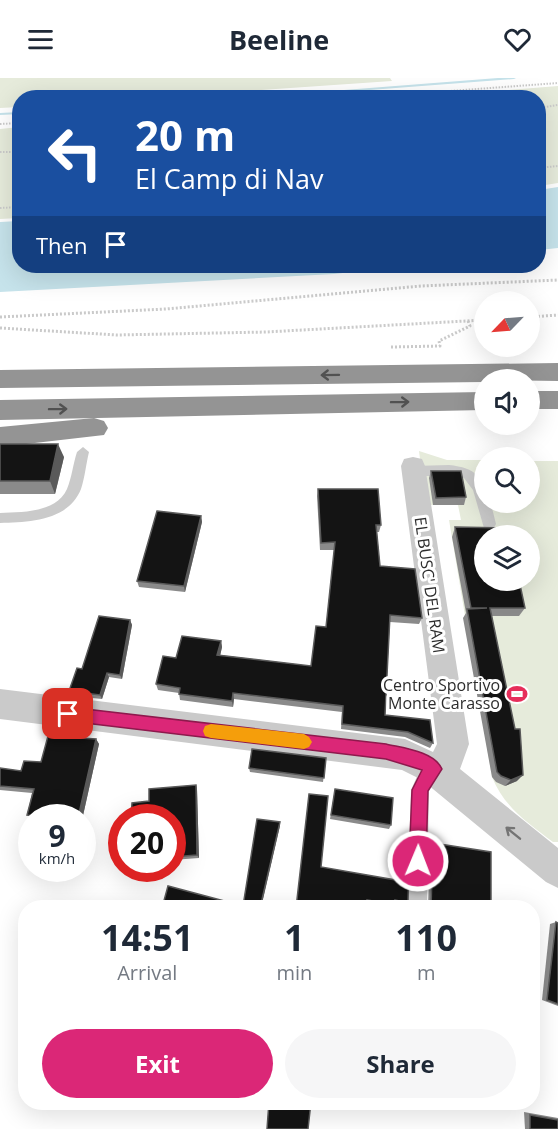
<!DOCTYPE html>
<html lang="en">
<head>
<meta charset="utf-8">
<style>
  body { margin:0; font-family:"Open Sans",sans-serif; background:#f6f6f7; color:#1f2937; height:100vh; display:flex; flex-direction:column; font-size:22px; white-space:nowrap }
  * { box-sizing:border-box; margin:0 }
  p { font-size:20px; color:#747a83 }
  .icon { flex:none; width:33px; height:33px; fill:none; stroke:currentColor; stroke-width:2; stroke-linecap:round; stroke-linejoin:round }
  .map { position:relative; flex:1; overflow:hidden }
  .panel { position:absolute; left:18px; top:822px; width:522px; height:210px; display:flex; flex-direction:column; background:#fff; border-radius:24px; box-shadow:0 6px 24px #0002 }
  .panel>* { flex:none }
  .hud { position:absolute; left:12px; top:12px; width:534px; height:183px; border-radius:24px; box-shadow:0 6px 24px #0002; background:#1a4fa0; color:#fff; overflow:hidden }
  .needle { width:39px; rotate:245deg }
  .controls { position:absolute; left:474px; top:213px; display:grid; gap:12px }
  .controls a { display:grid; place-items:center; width:66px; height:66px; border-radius:50%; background:#fff; box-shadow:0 6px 24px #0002; font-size:30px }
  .speed { position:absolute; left:18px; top:726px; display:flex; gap:12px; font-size:30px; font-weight:700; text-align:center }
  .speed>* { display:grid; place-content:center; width:78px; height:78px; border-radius:50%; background:#fff; box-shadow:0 6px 24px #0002; line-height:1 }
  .speed small { font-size:15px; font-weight:400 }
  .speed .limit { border:9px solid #d22; background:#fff; color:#111 }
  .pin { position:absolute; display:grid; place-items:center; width:51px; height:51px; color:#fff; margin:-26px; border-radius:12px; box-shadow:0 3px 9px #0006 }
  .me { position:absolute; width:66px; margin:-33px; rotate:1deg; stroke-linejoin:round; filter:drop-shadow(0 0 4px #0008) }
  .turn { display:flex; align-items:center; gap:21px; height:126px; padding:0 24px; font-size:27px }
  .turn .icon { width:78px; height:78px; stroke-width:2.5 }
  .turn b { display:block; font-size:42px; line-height:51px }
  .then { display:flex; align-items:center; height:57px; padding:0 24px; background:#0003; gap:12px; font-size:22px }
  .eta { display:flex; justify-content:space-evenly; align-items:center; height:102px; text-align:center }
  .eta b { font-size:36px; font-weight:700; line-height:42px }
  .button { display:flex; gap:12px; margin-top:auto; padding:12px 24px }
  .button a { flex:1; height:69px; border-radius:36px; background:#db2777; color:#fff; font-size:24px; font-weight:700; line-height:69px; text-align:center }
  .button a+a { background:#f6f6f7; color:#1f2937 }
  header { display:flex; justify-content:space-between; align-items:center; height:78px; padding:0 24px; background:#fff; font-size:27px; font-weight:700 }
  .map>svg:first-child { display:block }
  .green { fill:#e6ebdb; fill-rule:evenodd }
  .water { fill:#c6e3eb }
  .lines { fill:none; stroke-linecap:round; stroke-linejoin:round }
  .stream { fill:#c6e3eb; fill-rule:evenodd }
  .path-far1 { stroke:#cacaca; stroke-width:2; stroke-dasharray:1.5 1.5; stroke-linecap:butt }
  .path { stroke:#cacaca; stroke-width:3; stroke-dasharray:2 2; stroke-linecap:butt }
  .lane { fill:#cacaca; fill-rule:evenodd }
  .street { fill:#cacaca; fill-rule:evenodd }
  .highway { fill:#949494; fill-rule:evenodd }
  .wall { fill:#8a8a8a }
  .shaded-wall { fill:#5a5a5a }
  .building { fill:#141414; stroke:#5a5a5a; stroke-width:1.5 }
  .oneway { stroke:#515151 }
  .oneway2 { stroke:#747474 }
  .route { fill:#db2777; stroke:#8e194d; stroke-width:1.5 }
  .slow { fill:#f59e0b }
  .labels { text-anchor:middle; stroke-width:6; stroke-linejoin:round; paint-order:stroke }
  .street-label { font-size:16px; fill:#2d2d2d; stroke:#fff }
  .poi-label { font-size:16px; fill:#2d2d2d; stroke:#fff; text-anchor:end }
</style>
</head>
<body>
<header><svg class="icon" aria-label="menu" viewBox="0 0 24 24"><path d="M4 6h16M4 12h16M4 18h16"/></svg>Beeline<svg class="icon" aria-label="heart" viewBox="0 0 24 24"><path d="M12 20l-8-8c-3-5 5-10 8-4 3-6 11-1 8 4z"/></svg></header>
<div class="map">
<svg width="558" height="1051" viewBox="0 0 558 1051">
  <rect width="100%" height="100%" fill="#fff"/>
  <g class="green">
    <polygon points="0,0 390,0 392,3 159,19 20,20 19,29 0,30"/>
    <polygon points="558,8 558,105 539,108 538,20 422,19"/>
    <polygon points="19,49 19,140 0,141 0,51"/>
    <path d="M419,373L447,382H484V424H530V383H558V764H553C528,745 504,729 492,699L449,442H461L458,427H426ZM484,458H530V502H484Z"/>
  </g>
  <g class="water">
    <polygon points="558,109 558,170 539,172 539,112"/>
    <polygon points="19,143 20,188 404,188 334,196 0,214 0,144"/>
  </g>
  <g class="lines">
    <g class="stream">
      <polygon points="498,0 516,0 514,1 265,20 240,20"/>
      <polygon points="20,34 20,36 0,37 0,35"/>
    </g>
    <g class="path-far1">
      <polyline points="355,20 558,5"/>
      <polyline points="538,30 558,27"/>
      <polyline points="0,46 20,45"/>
      <polyline points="0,74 20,74"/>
      <polyline points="538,90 558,88"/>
      <polyline points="0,130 20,129"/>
    </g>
    <g class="path">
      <polyline points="0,239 166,231 421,208 558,202"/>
      <polyline points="530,239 558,237"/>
      <polyline points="0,250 117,257 266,254 484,242"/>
      <polyline points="391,269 440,268 439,263 470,248 468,243"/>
    </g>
    <g class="lane">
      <path d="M83,369L89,374C86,386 85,399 81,411C68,443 30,444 0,445V435C22,434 56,435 67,411C72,399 73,386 77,374Z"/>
      <path d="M449,387C476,390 484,398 484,424L491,426L496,446L494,450H484L473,412L464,400C449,394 415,403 407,393L414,388Z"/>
      <polygon points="434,683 440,685 443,691 429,712 427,830 407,830 411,712 419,694"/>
    </g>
    <polygon class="street" points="413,379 422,381 425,388 469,666 460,691 558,770 558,810 546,804 422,702 402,692 0,641 0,611 405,661 433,674 437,666 401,388 404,381"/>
    <g class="highway">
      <polygon points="558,285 558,303 484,302 484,304 0,310 0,292"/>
      <rect x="530" y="313" width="28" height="18"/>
      <polygon points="484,314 484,332 0,342 0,322"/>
      <polygon points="94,340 104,343 108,350 104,357 0,369 0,349"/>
    </g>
  </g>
  <g class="wall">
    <polygon points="0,366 64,379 55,416 0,416"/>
    <polygon points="431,393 466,419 464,427 433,427 429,400"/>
    <polygon points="318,411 381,447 379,454 377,454 380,488 422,540 419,546 390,544 385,637 433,665 430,670 405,659 341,651 342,634 234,621 233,629 180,622 179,615 158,612 156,606 176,580 221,563 222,569 220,577 311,588 326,549 334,472 320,472 317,418"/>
    <polygon points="201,438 202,444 185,514 139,509 137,503"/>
    <polygon points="455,449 525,530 519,538 492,538 517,703 505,708 496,704 492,699 463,540 466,535 452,459"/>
    <polygon points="130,542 132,547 122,601 109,599 102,621 72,618 69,613 82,591"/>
    <polygon points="96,661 99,666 82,742 82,740 32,740 27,737 32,715 0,712 0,690 21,693"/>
    <polygon points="326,680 323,704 250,694 249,690"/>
    <polygon points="196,707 197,711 199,780 172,782 172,740 149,723"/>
    <polygon points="335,711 391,747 389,751 330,741"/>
    <polygon points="433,765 491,830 428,830 430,768"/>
    <polygon points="398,778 408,825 405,827 395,825 395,827 392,829 366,825 321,789 394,802 395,781"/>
    <polygon points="556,844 558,845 558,928 542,922 550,846"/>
    <polygon points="524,1034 558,1040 558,1051 525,1051"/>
  </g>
  <g class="shaded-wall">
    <polygon points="58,366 64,379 55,416 50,403"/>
    <polygon points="201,438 202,444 185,514 184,508"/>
    <polygon points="130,542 132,547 122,601 120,597"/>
    <polygon points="221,563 222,569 219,583 217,577"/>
    <polygon points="107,595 109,599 102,621 100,617"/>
    <polygon points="233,615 234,621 233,629 232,623"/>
    <polygon points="96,661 99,666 82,742 82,740 78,740"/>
    <polygon points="523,697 517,703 505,708 511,702"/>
    <polygon points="196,707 197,711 199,780 197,777"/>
    <polygon points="280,744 280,748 261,830 260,830"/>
  </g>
  <g class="building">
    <polygon points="0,366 58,366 50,403 0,403"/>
    <polygon points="431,393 461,393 466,419 436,420"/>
    <polygon points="318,411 378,411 381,447 376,447 380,488 415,491 422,540 390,537 385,637 430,642 433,665 408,654 342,646 343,628 233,615 232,623 179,616 180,610 156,606 163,578 176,580 182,558 221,563 217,577 311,588 316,548 326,549 335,464 321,465"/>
    <polygon points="157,433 201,438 184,508 137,503"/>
    <polygon points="455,449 507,450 508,458 484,458 484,502 519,502 525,530 490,530 515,651 520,651 523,697 511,702 501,698 497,694 467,531 487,530 471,530"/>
    <polygon points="99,538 130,542 120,597 107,595 100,617 69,613 77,590 82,591"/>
    <polygon points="48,658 96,661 78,740 60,740 27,737 34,711 0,708 0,690 21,693 24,683 41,684"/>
    <polygon points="252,671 326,680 324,700 249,690"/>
    <polygon points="196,707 197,777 172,779 172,740 131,740 132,725 149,723 149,711"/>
    <polygon points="335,711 393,720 391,747 331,737"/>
    <polygon points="309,716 328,718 321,789 396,802 398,778 409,780 408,825 395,822 395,827 367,822 366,830 296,830"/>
    <polygon points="257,741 280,744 260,830 162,830 168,808 243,828"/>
    <polygon points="433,765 491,774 491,830 431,830"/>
    <polygon points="556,844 558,845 558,926 547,922"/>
    <polygon points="269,1024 311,1024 308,1051 267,1051"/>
    <polygon points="530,1037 558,1042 558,1051 530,1051"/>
  </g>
  <defs><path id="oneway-shaft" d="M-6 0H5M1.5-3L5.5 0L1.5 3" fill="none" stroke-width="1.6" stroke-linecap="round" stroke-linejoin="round" transform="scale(1.5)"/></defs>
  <g class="oneway">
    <use href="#oneway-shaft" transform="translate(330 297) rotate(179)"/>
    <use href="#oneway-shaft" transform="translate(400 324) rotate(-1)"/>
    <use href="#oneway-shaft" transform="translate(58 331) rotate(-1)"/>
  </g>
  <use class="oneway2" href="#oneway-shaft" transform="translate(513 755) rotate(-141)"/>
  <path class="route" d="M68,629L386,666C402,670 434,673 442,691L428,713L426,783L424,788L418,791L412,788L409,783L412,712L422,692L386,681L68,643L63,641L61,636L63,631Z"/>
  <polygon class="slow" points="211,646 304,656 309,659 312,664 309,669 304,671 211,660 205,658 203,653 205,648"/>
  <defs>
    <g id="stadium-bare" transform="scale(1.62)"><path d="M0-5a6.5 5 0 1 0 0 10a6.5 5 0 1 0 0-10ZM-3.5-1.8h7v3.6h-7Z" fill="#e62e5a" stroke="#fff" stroke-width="2.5" paint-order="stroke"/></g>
  </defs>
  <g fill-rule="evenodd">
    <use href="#stadium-bare" x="517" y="616"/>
  </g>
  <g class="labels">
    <g class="street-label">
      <text transform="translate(430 507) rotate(82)" y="6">EL BUSC' DEL RAM</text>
    </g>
    <g class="poi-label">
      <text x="500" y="613">Centro Sportivo<tspan x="500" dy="18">Monte Carasso</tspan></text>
    </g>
  </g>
</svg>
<div class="controls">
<a><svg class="needle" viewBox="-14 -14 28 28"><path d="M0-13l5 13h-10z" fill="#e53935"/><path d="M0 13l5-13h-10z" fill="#747a83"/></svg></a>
<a><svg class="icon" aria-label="sound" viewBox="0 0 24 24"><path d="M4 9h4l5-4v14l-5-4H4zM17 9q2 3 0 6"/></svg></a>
<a><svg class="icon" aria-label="search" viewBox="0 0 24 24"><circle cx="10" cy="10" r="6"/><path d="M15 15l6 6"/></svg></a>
<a><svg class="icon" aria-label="layers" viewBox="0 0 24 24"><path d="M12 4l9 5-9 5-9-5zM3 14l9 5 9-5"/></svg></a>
</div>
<div class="speed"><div>9<small>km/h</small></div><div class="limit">20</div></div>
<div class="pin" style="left:68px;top:636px;background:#d93025"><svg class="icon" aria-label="arrive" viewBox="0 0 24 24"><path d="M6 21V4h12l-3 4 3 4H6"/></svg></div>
<svg class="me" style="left:418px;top:783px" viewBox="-20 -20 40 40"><circle r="17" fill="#db2777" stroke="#fff" stroke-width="3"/><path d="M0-11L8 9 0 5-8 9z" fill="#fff"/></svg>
<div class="hud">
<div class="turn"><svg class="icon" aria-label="left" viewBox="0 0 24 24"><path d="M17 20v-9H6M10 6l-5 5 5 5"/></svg><div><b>20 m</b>El Camp di Nav</div></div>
<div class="then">Then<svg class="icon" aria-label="arrive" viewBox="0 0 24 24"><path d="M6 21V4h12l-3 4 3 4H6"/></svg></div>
</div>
<section class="panel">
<div class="eta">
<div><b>14:51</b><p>Arrival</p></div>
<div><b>1</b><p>min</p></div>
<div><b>110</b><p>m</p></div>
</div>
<div class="button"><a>Exit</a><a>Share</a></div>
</section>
</div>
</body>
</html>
